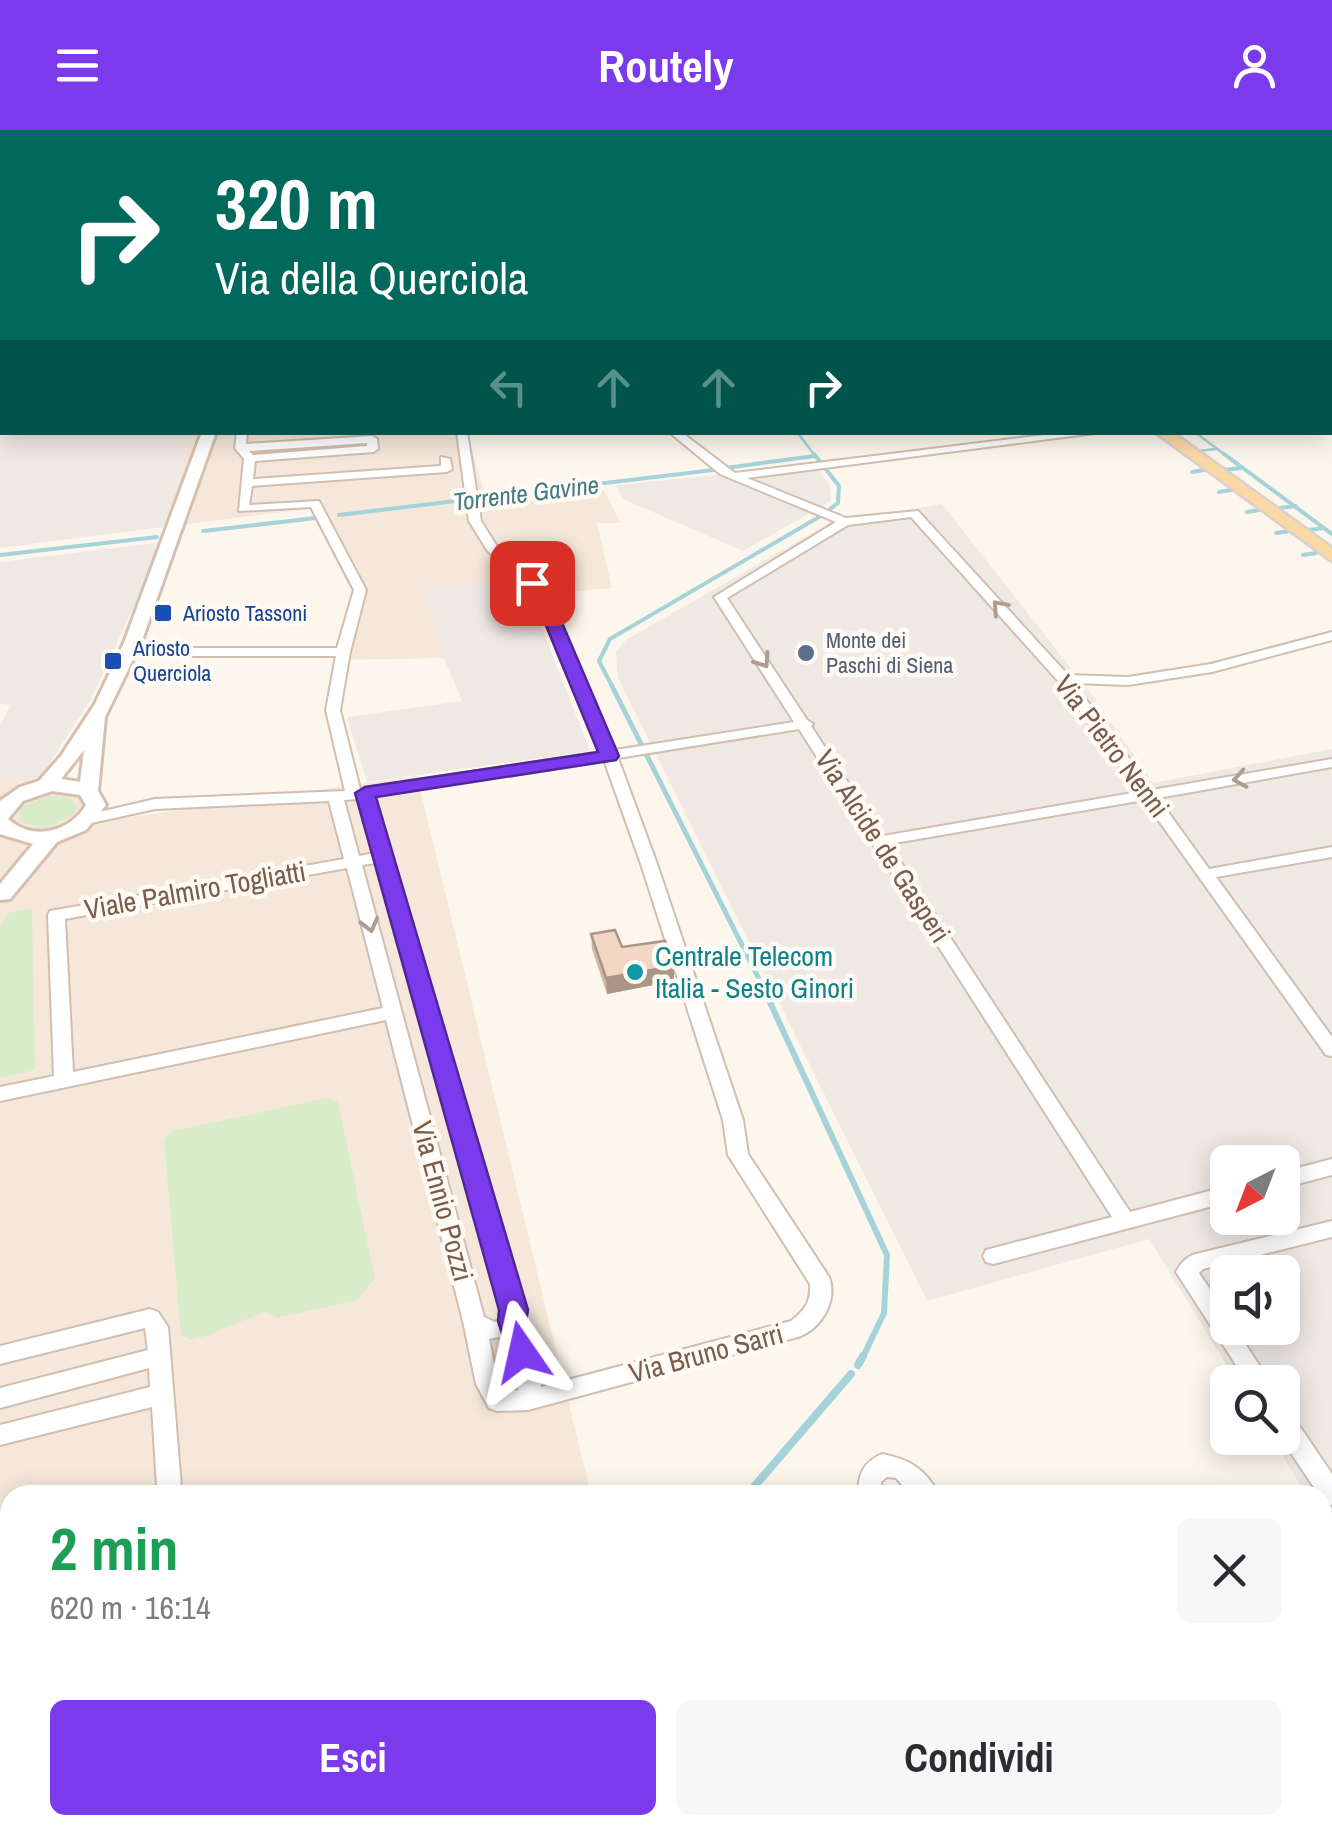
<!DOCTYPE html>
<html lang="it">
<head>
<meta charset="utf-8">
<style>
  body { margin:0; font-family:"Archivo Narrow",sans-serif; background:#f7f7f7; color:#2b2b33; height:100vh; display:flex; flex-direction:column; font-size:38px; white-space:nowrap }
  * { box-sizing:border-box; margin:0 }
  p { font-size:32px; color:#7c7c81 }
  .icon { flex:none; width:55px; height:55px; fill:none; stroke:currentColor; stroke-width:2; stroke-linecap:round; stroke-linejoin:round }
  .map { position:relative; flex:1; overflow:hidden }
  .panel { position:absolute; left:0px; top:1355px; width:1332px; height:350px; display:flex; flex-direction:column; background:#fff; border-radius:30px 30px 0 0; box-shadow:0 5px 25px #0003 }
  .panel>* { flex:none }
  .banner { position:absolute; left:0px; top:0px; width:1332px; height:305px; box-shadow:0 5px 25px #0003; background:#00695c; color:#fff; overflow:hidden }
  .needle { width:65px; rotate:222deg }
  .fabs { position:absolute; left:1210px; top:1015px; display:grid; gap:20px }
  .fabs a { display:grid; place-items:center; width:90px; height:90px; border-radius:15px; background:#fff; box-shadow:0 5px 25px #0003; font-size:50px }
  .pin { position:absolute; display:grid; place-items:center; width:85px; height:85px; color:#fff; margin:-42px; border-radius:20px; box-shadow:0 5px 15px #0006 }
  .me { position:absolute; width:110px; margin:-55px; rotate:349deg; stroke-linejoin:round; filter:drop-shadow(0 0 8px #0008) }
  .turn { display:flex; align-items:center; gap:35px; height:210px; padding:0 50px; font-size:45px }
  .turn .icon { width:130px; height:130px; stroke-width:2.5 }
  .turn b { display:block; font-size:70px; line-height:85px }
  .lanes { display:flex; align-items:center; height:95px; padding:0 50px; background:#0003; justify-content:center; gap:50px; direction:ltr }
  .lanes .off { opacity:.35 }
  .round { display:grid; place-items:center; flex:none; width:105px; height:105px; border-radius:15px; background:#f7f7f7 }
  .overview { display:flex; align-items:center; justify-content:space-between; height:170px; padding:0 50px }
  h1 { font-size:60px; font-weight:700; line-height:75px; color:#1e9e55 }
  .primary-button { display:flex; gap:20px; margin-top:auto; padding:20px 50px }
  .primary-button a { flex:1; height:115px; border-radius:15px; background:#7c3aed; color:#fff; font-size:40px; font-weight:700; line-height:115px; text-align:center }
  .primary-button a+a { background:#f7f7f7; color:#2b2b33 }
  header { display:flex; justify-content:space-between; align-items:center; height:130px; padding:0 50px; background:#7c3aed; color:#fff; font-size:45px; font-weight:700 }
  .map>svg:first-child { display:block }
  .residential { fill:#f5e8da }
  .industrial { fill:#efe9e4; fill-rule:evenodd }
  .green { fill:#d8ecc9 }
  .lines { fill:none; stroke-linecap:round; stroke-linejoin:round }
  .stream-far4 { stroke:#a5d3da; stroke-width:2.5 }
  .stream-far3 { stroke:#a5d3da; stroke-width:4 }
  .stream-far2 { stroke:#a5d3da; stroke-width:5 }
  .stream-far1 { stroke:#a5d3da; stroke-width:6 }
  .stream { stroke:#a5d3da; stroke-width:8 }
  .street-casing { stroke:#d1beb0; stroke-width:4 }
  .secondary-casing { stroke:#d6c0b0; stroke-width:6 }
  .primary-casing { stroke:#dad1cd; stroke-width:5 }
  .street { fill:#fff; fill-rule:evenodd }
  .secondary { fill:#fff; fill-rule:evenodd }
  .primary { fill:#fbd9a5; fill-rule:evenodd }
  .rail-casing { stroke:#b9a8c9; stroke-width:4 }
  .rail { stroke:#fffaf3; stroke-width:2.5; stroke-dasharray:6; stroke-linecap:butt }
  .wall { fill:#d1b7a8 }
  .shaded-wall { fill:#aa9588 }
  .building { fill:#f3d5c3; stroke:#aa9588; stroke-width:2.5 }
  .oneway { stroke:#af9d94 }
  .route { fill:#7c3aed; stroke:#51269a; stroke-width:2.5 }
  .transit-dot { fill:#1a4fb4; stroke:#fffaf3; stroke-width:4 }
  .service-dot { fill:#5c6f8a; stroke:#fffaf3; stroke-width:4 }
  .culture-dot { fill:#0f9aa8; stroke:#fffaf3; stroke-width:4 }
  .labels { text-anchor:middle; stroke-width:9; stroke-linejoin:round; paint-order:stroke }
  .far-transit-label { font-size:22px; fill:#164399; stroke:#fffaf3; text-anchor:start }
  .far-service-label { font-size:22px; fill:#4e5e75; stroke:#fffaf3; text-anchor:start }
  .far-water-label { font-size:25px; font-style:italic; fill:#437c86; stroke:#fffaf3 }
  .street-label { font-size:28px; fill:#7a5c4d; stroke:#fffaf3 }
  .culture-label { font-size:28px; fill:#0d838f; stroke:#fffaf3; text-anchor:start }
</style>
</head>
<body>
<header><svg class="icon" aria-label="menu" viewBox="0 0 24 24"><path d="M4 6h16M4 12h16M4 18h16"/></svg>Routely<svg class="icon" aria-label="person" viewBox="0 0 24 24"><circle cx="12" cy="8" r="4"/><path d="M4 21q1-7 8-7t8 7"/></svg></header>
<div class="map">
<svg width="1332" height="1705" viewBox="0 0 1332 1705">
  <rect width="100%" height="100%" fill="#fdf6ec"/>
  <g class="residential">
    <polygon points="42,0 490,0 492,2 41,2"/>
    <polygon points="191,302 467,303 487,371 604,360 621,393 597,393 612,458 529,465 516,451 425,458 444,528 338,530 351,460 309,379 164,397"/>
    <polygon points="417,646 591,1365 10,1365 10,1446 0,1448 0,649 40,648 131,687"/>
    <polygon points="519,1695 1061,1695 1064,1705 511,1705"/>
  </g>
  <g class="industrial">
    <polygon points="0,223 2,302 191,303 164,397 0,418"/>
    <polygon points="815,335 830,356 831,371 743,421 623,369 616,355"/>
    <path d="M942,374L1092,565L1153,653L1332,619V1406L1323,1391L1322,1365H1307L1271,1308H1282V1252H1237L1149,1109L927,1171L618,548L616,522L626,510L833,391ZM1228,1032H1282V1088H1228ZM1228,1142H1282V1198H1228Z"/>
    <polygon points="164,412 91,569 40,648 0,649 0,595 11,575 0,574 0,432"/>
    <polygon points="516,451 529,465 590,621 367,652 347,587 462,571 444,528 424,457"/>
    <polygon points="1323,1591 1332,1608 1332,1705 1064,1705 1061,1695 1322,1695"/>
  </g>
  <g class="green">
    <polygon points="49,665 71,668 77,676 74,684 46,698 19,692 20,678"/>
    <polygon points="32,778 35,940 0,948 0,797 8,783"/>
    <path d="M327,968L338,972L375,1149L357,1170L277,1188L267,1182C238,1190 219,1204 190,1210L181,1205L164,1009L173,1001Z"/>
  </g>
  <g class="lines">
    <g class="stream-far4">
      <polyline points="750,2 793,0"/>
      <polyline points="799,2 807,0"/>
      <polyline points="797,302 816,327"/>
      <polyline points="1196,303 1228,327"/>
      <polyline points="1199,321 1216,319"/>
      <polyline points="810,327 814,326"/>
    </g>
    <g class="stream-far3">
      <polyline points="814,324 839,356 838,373 830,379"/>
      <polyline points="1224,324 1332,404"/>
      <polyline points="726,338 814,326"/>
      <polyline points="1224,340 1241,338"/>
      <polyline points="1192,342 1204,340"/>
      <polyline points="1219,362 1231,360"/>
      <polyline points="1279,378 1296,376"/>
      <polyline points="1247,382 1259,380"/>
      <polyline points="339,385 713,340"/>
      <polyline points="1308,400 1324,398"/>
      <polyline points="203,401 316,388"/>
      <polyline points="1276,403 1289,401"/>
      <polyline points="0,425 157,407"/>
      <polyline points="1303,425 1316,423"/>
      <polyline points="613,558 599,531 610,509 824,384"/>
    </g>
    <polyline class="stream-far2" points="612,556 761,853"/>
    <polyline class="stream-far1" points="760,851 887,1125 884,1183 862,1229"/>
    <g class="stream">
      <polyline points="858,1235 863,1226"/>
      <polyline points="747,1365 851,1244"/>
      <polyline points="0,1481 10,1478"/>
      <polyline points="455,1705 464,1695"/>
    </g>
    <g class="street-casing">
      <g id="street">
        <polygon points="67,0 74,0 75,2 69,2"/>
        <rect x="0" y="19" width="2" height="4"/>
        <rect x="1330" y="35" width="2" height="5"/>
        <rect x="0" y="89" width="2" height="4"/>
        <rect x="0" y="185" width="2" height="6"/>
        <polygon points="2,199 2,207 0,208 0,200"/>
        <rect x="1330" y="271" width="2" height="6"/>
        <path d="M237,302H247L246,314L372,306L377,309L378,319L373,322L255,331L253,349L441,336V327L450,329L452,339L447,342L252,356L249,375L319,371L366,460L350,522L340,580L360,659L601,622L544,484L529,462L487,420L469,391L457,302H467L481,391L496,415L537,456L556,484L615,620L794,592L714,467L836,392L720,344L669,302H681L735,343L1068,302H1103L747,348L846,388L918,381L1068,545L1128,547L1211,534L1332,502V510L1212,542L1128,555L1074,553L1152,660L1332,629V637L1158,668L1209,739L1332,717V727L1216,747L1332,907V926L1326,925L1144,670L889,714L1130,1082L1228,1056V1072L993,1134L986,1132L983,1126L986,1120L1112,1087L799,599L618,628L657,734L743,990L748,1024L829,1147C838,1171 821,1199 798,1207L528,1280L497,1281L489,1278L476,1254L463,1191L386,890L0,971V957L54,946L48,785L50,781L344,729L329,671L155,679L87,694L79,689L82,686L155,669L345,661L326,580L336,526H131L124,522L131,518H337L354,460L311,377L239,381L244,329L235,318ZM367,313V316L253,325L249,321ZM911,387L1059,552L1138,662L883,706L811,596L813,594L807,590L727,468L848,395ZM604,630L641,734L723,990L728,1025L810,1154C811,1172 805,1180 791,1191L541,1257L542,1245L522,1188L525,1179L374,666ZM359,669L374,723L359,726L344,670ZM377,733L503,1179L499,1190L495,1192L484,1187L362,735ZM347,738L383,878L73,942L65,789ZM506,1206L520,1245L518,1260L503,1261L498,1252L489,1209Z"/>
        <polygon points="1332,1029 1332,1045 1282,1058 1282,1042"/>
        <path d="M1332,1091V1107L1203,1139L1199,1143L1228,1186V1198H1235L1270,1252H1247L1180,1148L1176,1142C1181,1133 1186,1127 1196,1124Z"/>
        <polygon points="150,1179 158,1182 168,1197 181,1357 177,1365 153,1365 157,1356 152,1277 0,1315 0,1295 150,1257 149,1238 0,1278 0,1258 148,1220 145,1198 0,1234 0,1216"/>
        <polygon points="1282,1279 1290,1282 1332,1344 1332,1375 1324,1372 1322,1365 1319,1365 1281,1308"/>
        <path d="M882,1324C909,1329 926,1339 939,1365H911L896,1348L887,1347L881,1352L883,1365H859C857,1346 863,1332 882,1324Z"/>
        <polygon points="10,1394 10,1418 0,1420 0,1396"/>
        <polygon points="520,1695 552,1695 548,1705 516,1705"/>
        <polygon points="742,1695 770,1695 773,1705 745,1705"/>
        <polygon points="1051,1695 1079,1695 1083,1705 1055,1705"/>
      </g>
    </g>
    <g class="secondary-casing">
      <g id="secondary">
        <polygon points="458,0 530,0 532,2 462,2"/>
        <path d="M202,302H216L141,513L105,587L98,661L106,675L86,700L57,712L10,769L0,770V754L33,714L0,704V671L20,657L39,651L61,626L95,574L124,513ZM84,620L80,652L61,649ZM52,661L80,665L86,675C69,703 32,711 8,689L23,671Z"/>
      </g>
    </g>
    <g class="primary-casing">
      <g id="primary">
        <polygon points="519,0 547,0 549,2 523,2"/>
        <polygon points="559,0 574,0 576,2 562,2"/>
        <polygon points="1155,302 1172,302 1332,418 1332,431"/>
      </g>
    </g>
    <use href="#street" class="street"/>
    <use href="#secondary" class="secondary"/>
    <use href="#primary" class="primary"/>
    <g class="rail-casing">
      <g id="rail">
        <polyline points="0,55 2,51"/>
        <polyline points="0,81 2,76"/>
      </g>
    </g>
    <use href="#rail" class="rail"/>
  </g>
  <polygon class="wall" points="591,804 622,817 674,836 674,851 607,864 592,819"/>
  <polygon class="shaded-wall" points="674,836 674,851 607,864 606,848"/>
  <polygon class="building" points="615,800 622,817 665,811 674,836 606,848 591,804"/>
  <defs><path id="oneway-chevron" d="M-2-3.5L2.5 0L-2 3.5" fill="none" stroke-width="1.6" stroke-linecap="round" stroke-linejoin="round" transform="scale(2.5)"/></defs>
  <g class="oneway">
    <use href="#oneway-chevron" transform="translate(999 477) rotate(-132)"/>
    <use href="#oneway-chevron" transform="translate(763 531) rotate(56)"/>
    <use href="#oneway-chevron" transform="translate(1240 649) rotate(170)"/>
    <use href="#oneway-chevron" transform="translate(370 795) rotate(75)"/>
  </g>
  <polygon class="route" points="532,448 538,450 557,481 619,626 616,630 376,667 528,1180 526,1191 536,1222 532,1231 522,1234 511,1231 498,1191 499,1180 355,663 365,657 598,622 540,481 524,453"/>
  <g class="transit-dot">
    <rect x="153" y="473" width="20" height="20" rx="5"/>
    <rect x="103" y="521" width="20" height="20" rx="5"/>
  </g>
  <circle class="service-dot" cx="806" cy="523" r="10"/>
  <circle class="culture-dot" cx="635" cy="842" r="10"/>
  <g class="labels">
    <g class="far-transit-label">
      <text x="183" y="491">Ariosto Tassoni</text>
      <text x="133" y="526">Ariosto<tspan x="133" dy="25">Querciola</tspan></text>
    </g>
    <g class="far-service-label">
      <text x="826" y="518">Monte dei<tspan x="826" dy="25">Paschi di Siena</tspan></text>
    </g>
    <g class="far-water-label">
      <text transform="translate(526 363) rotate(-7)" y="9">Torrente Gavine</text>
    </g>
    <g class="street-label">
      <text transform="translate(1112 616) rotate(53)" y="10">Via Pietro Nenni</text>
      <text transform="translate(883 716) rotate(57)" y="10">Via Alcide de Gasperi</text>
      <text transform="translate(195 760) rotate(-10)" y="10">Viale Palmiro Togliatti</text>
      <text transform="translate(443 1071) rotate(75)" y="10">Via Ennio Pozzi</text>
      <text transform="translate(706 1223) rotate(-15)" y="10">Via Bruno Sarri</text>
    </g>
    <g class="culture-label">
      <text x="655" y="836">Centrale Telecom<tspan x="655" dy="32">Italia - Sesto Ginori</tspan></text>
    </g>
  </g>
</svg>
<div class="fabs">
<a><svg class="needle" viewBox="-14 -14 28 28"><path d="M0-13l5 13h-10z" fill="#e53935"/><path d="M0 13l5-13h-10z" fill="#7c7c81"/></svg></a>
<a><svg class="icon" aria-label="sound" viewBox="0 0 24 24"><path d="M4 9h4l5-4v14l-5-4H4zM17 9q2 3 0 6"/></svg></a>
<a><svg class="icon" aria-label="search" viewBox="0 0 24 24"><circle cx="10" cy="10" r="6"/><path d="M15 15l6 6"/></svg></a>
</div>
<div class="pin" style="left:532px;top:453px;background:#d93025"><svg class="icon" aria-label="arrive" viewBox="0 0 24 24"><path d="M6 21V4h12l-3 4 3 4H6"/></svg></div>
<svg class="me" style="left:522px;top:1222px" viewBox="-20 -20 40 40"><path d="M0-17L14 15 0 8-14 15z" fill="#7c3aed" stroke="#fff" stroke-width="4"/></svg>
<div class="banner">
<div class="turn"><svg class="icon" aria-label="right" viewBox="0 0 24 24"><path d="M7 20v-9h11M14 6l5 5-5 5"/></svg><div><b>320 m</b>Via della Querciola</div></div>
<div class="lanes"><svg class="icon off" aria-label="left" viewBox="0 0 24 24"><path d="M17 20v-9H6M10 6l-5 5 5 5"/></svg><svg class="icon off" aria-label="ahead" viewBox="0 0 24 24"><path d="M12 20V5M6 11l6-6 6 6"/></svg><svg class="icon off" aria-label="ahead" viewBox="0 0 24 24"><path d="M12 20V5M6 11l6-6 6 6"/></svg><svg class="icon" aria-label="right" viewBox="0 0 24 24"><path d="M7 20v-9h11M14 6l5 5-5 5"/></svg></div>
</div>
<section class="panel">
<div class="overview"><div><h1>2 min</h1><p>620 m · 16:14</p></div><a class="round"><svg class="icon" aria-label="close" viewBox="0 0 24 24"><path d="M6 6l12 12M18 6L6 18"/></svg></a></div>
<div class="primary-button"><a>Esci</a><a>Condividi</a></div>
</section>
</div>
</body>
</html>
